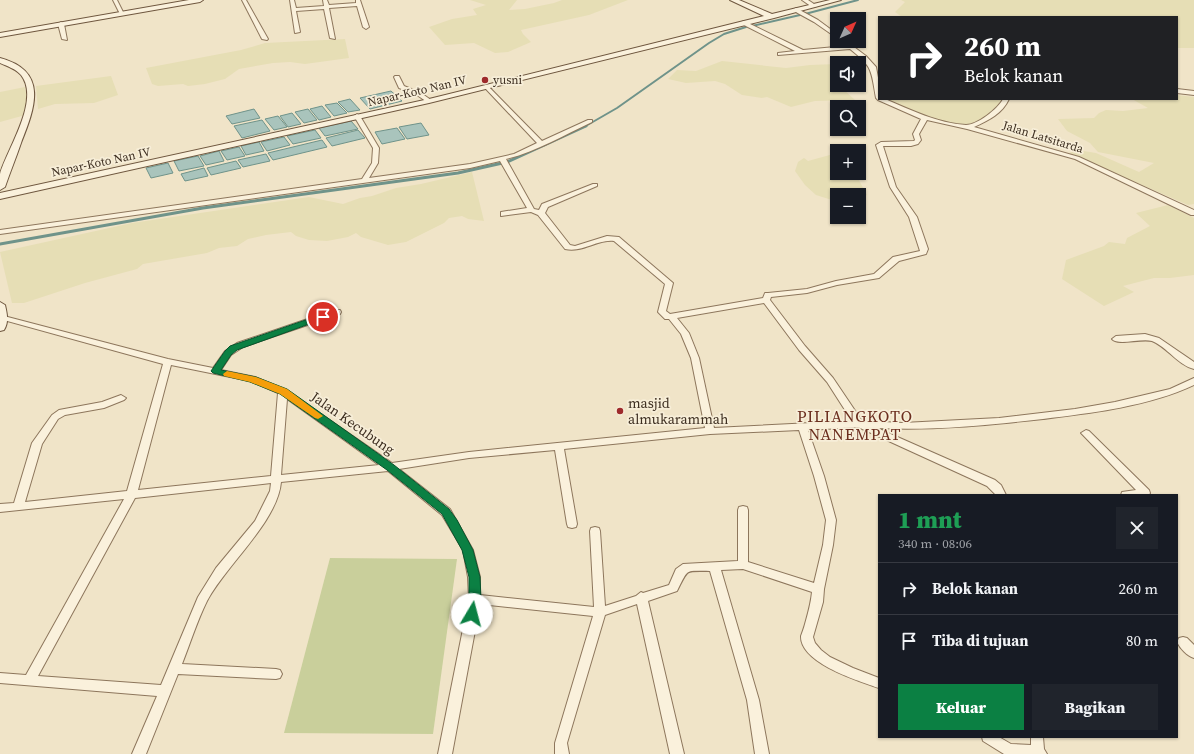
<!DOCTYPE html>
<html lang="id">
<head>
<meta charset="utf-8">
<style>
  body { margin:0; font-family:"Source Serif 4",serif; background:#20242c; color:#f1f3f6; height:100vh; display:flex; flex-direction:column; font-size:15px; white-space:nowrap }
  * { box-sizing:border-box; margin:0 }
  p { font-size:13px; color:#9ea1a6 }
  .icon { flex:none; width:22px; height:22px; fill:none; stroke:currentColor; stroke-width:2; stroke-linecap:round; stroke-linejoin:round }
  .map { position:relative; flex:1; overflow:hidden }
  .panel { position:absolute; left:878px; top:494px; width:300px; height:244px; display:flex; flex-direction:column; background:#171b24; border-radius:0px; box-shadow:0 1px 3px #0004 }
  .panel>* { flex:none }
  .top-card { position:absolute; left:878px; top:16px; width:300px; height:84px; border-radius:0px; box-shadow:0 1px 3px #0004; background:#202124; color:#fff; overflow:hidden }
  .needle { width:26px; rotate:45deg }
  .tools { position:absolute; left:830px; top:12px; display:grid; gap:8px }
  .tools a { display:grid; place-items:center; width:36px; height:36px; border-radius:0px; background:#171b24; box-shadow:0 1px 3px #0004; font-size:20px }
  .pin { position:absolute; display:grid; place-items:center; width:34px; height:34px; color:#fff; margin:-17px; border:2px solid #fff; border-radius:50%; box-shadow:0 1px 4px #0007 }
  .me { position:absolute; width:44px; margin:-22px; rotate:8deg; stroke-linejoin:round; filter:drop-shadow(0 0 3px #0008) }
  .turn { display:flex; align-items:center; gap:14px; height:84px; padding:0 20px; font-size:18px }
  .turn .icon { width:52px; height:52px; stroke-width:2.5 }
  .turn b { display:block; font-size:28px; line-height:34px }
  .round { display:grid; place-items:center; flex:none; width:42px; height:42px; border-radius:0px; background:#20242c }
  .overview { display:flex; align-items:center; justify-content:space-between; height:68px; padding:0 20px }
  h1 { font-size:24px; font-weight:800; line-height:30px; color:#1e9e55 }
  .primary-button { display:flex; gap:8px; margin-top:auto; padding:8px 20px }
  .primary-button a { flex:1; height:46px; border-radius:0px; background:#0b8043; color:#fff; font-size:16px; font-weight:800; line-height:46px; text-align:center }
  .primary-button a+a { background:#20242c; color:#f1f3f6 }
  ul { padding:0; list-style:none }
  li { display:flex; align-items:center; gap:12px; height:52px; padding:0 20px; border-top:1px solid #363941 }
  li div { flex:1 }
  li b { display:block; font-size:15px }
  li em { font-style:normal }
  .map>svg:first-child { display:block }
  .farmland { fill:#e6deb5 }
  .green { fill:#c9cf9b }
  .water { fill:#a9c4bc; stroke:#6f938a }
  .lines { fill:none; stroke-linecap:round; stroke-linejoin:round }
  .stream-far1 { stroke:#6f938a; stroke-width:2 }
  .stream { stroke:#6f938a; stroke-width:3 }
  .street-casing { stroke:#8d765c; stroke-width:2 }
  .secondary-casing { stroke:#6f573f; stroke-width:2 }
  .street { fill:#faf1dc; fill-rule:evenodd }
  .secondary { fill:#faf1dc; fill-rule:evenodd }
  .route { fill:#0b8043; stroke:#07532c }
  .slow { fill:#f59e0b }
  .poi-dot { fill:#9e2a2b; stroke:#f7eed8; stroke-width:1.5 }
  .labels { text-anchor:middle; stroke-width:3.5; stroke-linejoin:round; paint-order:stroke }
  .far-poi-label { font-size:12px; fill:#3d2e20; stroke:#f7eed8; text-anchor:start }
  .far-street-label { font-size:12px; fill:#3d2e20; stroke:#f7eed8 }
  .poi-label { font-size:14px; fill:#3d2e20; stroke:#f7eed8; text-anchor:start }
  .street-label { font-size:14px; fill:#3d2e20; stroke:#f7eed8 }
  .quarter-label { font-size:16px; letter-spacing:1px; fill:#6b2e1e; stroke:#f7eed8 }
</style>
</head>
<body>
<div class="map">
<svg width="1194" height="754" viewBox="0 0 1194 754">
  <rect width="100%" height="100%" fill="#f0e4c8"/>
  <g class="farmland">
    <polygon points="470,0 517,0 509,10 525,9 554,3 562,0 628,0 589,15 521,30 523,34 531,42 508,52 495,53 474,43 445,45 429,27 452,19 477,15 473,9 486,5"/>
    <polygon points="901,0 1194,0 1194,48 1177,48 1177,17 902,17 895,12 905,2"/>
    <polygon points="345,39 349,58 305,64 290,62 273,63 239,69 225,79 205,84 188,86 183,84 158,86 152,84 146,68 241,50 265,43"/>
    <polygon points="722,61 786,68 810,65 837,64 837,85 852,85 854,87 842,88 855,100 815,101 791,107 767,97 762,98 742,95 725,84 715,81 686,83 668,79 677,70 696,71"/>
    <polygon points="111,76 118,95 94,103 55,104 38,109 36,86"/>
    <polygon points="25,87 29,114 0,122 0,92"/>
    <polygon points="1177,95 1194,97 1194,204 1188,205 1069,153 1077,150 1096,153 1139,172 1154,163 1098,152 1090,143 1067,131 1058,119 1094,118 1099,113 1106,110 1123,111 1148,108 1132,99 1177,99"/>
    <polygon points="885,99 1006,99 993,115 968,127 925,118"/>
    <polygon points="837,153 837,173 855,173 867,195 859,198 859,195 837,195 837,199 835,201 816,195 805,185 795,171 798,162 804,158 808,161"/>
    <polygon points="472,172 484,221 468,219 462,216 449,218 444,223 406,242 388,245 361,237 356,233 348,237 327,241 309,240 296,236 291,232 266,235 248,239 237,246 219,248 207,253 143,264 137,269 85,283 24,303 12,303 0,252 132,223 309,197 343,204 360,198 372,196 396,188 421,184"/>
    <polygon points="1168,205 1194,218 1194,275 1170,278 1154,278 1123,286 1134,292 1104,306 1062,279 1066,260 1104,246 1109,242 1125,244 1127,238 1150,226 1136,213"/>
  </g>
  <polygon class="green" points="330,558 457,559 433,734 284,733"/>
  <g class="water">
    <polygon points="391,91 402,101 370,109 360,98"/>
    <polygon points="350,99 360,110 348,112 338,102"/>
    <polygon points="337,103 347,113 334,116 325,105"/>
    <polygon points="322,106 331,117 319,120 310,109"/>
    <polygon points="254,109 260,118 232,124 226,116"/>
    <polygon points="308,109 317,120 304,123 295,112"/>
    <polygon points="292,113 301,124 288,127 280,116"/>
    <polygon points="278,116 287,127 274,130 265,119"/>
    <polygon points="262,120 270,131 242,138 234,126"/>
    <polygon points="351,121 358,129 325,136 319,128"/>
    <polygon points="421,123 429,135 407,139 399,127"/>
    <polygon points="397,128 405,139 382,144 375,132"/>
    <polygon points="315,130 321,138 293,144 287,136"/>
    <polygon points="358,130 365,138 332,146 326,138"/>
    <polygon points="284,137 290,145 267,151 261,142"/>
    <polygon points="322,140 327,147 273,160 268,153"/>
    <polygon points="259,142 264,151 246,155 241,146"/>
    <polygon points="239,147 245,156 227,160 221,151"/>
    <polygon points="219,151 224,161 206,165 200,156"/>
    <polygon points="266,154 270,161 243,167 238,160"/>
    <polygon points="198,156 204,166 179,171 174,161"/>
    <polygon points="236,161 241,168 211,175 207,168"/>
    <polygon points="168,163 173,173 151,178 146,168"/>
    <polygon points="204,168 208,176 185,181 181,174"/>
  </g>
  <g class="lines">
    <g class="stream-far1">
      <polyline points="805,14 858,0"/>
      <polyline points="752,26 800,15"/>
      <polyline points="584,127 617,108 709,43 724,34 746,27"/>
    </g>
    <polyline class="stream" points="0,244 203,208 458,173 507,162 586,126"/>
    <g class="street-casing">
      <g id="street">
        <polygon points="113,0 117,0 124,14 120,14"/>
        <polygon points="242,0 246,0 268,39 267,40 262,39"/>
        <polygon points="290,0 294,0 296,8 324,6 323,0 327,0 329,5 356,3 356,0 360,0 369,27 366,29 363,27 357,6 329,8 335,39 330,38 324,9 296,11 300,32 295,33"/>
        <polygon points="802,0 808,0 817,6 812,7"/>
        <polygon points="796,8 818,20 837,34 837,38 814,22 794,11 793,10"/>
        <path d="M744,21L803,50L846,46L840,41H846L866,56L876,67L879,83V99H885C911,110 937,123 966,125C977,125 998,109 1003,99H1009C1002,114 989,120 974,127L1079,157L1194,210V215H1191L1075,159L967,129L927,120L919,134L921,140L918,144L911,146H883L896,187L917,217L928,249L926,254L899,261L879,278L837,285L807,293L771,297L770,300L805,346L833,378L862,421L903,423L999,418L1075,409L1115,402L1170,389L1194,378V385C1150,406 1092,413 1043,419C988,425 932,431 877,428L995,480L1001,485L1006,495H996L987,486L858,427L808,430L824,476L836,520L833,545L824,589L823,602L813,637L815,643L821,650L830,657L853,668L879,678V688C859,681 800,663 801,636C802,633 804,628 805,624C808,613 811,603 812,592L743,569L721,570L759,700L769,754H755L747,700L710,571C684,571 689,568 677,591L648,601L684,754H670L637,604L605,615L567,743L569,754H555V743L593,616L480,604L452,754H438L469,599L468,577L463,550L442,515L388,471L281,482C278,521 226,565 207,601C197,621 190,644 182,664L276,669L280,670L282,674L280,678L276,679L178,674L146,754H132L157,696L0,683V673L26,675L124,499L0,512V504L14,503L32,443L52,415L59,410L102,402L121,395L126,398L124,400L104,408L65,415L58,419L42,444L25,502L127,491L163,364L0,319V315L168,359L213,368L225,351L237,343L334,310H340L341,312L340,314L243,347L231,355L221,370L255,377L286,390L392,463L469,452L705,428L691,358L681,334L669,319H665L658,312L665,284L614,241C597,239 583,253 565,249L538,215L531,212L501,216V212L527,208L500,161L470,168L0,234V230L362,179L372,163L373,148L354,116L357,114L360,116L379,148L378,163L369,178L470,164L514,154L537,143L485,88V86L487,85L542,141L588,120H592V122C564,135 536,152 506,159L534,209L539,210L542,204L593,184H597V186L548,207L545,213L570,245L575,246L607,236L619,237L673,283L666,311L670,314L763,298L765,293H768L807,289L836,281L874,274L893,257L920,251L909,217L890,187L876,145L881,142L914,141L915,140L913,134L921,119L878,100L876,98C871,70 873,67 850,49L778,55V53L795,51L742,24V22ZM764,303L799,350L827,382L852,421L714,428L699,358L689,333L677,318ZM171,365L250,381L278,393L271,476L138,490ZM287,399L379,465L281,475ZM799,430L814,476L826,520L823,545L814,583L748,562V510L747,507L743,506L739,507L738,510V561L683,564L676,569L669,585L643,593L641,592L636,596L605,606L600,531L599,528L595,527L591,528L590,531L594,607L480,595V577L473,550L450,509L399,469L469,458L555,450L567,524L568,527L572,528L576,527L577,524L564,449L710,434ZM271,483L270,491L255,521L216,568L198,597L161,685L38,676L135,498Z"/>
        <polygon points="61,22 64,24 67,40 62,39 58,24"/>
        <polygon points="395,76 399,76 404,86 421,93 431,100 431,102 427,102 417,95 399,88 394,77"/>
        <polygon points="1177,89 1194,91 1194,95 1177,93"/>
        <path d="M1145,334L1159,338L1194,362V369C1178,365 1167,347 1152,341C1141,338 1118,346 1112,339L1116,336Z"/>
        <polygon points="1086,430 1089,431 1149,490 1150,493 1149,495 1121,495 1122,492 1136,490 1083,435 1081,433"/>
        <path d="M1183,637L1187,638L1194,645V658C1187,656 1180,648 1177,642L1179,638Z"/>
        <polygon points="982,737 999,737 1011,744 1031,745 1031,737 1043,737 1044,749 1047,754 1004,754 983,741"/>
      </g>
    </g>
    <g class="secondary-casing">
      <g id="secondary">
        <polygon points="189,0 203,0 200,2 0,37 0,33"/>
        <polygon points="730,0 739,0 772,14 830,0 841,0 774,18 429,103 0,199 0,193 429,99 764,16"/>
        <path d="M0,58C49,71 35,108 21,143C16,158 10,172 5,187L0,190C0,185 0,179 0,174C7,149 41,100 21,75C16,69 7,66 0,63Z"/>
        <path d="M0,302L5,305C7,314 9,322 4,330L0,331Z"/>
      </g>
    </g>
    <use href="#street" class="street"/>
    <use href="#secondary" class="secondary"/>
  </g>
  <polygon class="route" points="323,314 327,317 326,318 237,350 231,355 221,370 256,377 287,389 394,465 449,509 457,520 473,550 480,577 481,599 476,618 472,619 468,618 466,614 469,599 469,577 462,550 442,514 387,470 280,394 250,382 213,373 211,371 225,351 230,346"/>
  <polygon class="slow" points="227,371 256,377 287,389 323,416 318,419 315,418 280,394 250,382 224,376 223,374"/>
  <g class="poi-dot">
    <circle cx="485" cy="80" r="4"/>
    <circle cx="620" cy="411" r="4"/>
  </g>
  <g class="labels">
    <g class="far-poi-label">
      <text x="493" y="84">yusni</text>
    </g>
    <g class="far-street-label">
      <text transform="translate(417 91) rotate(-13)" y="4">Napar-Koto Nan IV</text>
      <text transform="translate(1043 137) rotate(17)" y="4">Jalan Latsitarda</text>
      <text transform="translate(101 162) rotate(-12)" y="4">Napar-Koto Nan IV</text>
    </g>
    <g class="poi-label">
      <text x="628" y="408">masjid<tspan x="628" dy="16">almukarammah</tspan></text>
    </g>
    <g class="street-label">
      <text transform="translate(353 423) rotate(35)" y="5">Jalan Kecubung</text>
    </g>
    <g class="quarter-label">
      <text x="855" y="422">PILIANGKOTO<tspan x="855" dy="18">NANEMPAT</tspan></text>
    </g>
  </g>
</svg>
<div class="tools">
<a><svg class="needle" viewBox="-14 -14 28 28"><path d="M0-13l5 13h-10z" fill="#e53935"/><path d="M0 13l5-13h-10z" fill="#9ea1a6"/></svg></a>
<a><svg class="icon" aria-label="sound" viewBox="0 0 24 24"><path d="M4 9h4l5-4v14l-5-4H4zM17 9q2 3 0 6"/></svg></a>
<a><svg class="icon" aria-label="search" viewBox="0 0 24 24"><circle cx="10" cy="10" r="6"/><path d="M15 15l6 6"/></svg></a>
<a>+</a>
<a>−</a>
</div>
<div class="pin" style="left:323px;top:317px;background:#d93025"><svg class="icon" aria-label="arrive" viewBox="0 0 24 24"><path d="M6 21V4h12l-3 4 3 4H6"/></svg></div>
<svg class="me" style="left:472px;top:614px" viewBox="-20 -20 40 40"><circle r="19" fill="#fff"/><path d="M0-13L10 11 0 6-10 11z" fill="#0b8043"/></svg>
<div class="top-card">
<div class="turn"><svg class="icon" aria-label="right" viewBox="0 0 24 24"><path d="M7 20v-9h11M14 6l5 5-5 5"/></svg><div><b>260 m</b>Belok kanan</div></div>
</div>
<section class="panel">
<div class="overview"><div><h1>1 mnt</h1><p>340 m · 08:06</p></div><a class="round"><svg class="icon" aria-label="close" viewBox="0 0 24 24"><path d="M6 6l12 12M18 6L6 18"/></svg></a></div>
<ul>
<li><svg class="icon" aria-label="right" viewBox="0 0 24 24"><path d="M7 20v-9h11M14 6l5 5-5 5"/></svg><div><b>Belok kanan</b></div><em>260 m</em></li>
<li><svg class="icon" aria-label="arrive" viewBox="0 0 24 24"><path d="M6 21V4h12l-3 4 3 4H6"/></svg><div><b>Tiba di tujuan</b></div><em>80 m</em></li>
</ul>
<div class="primary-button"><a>Keluar</a><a>Bagikan</a></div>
</section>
</div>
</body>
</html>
